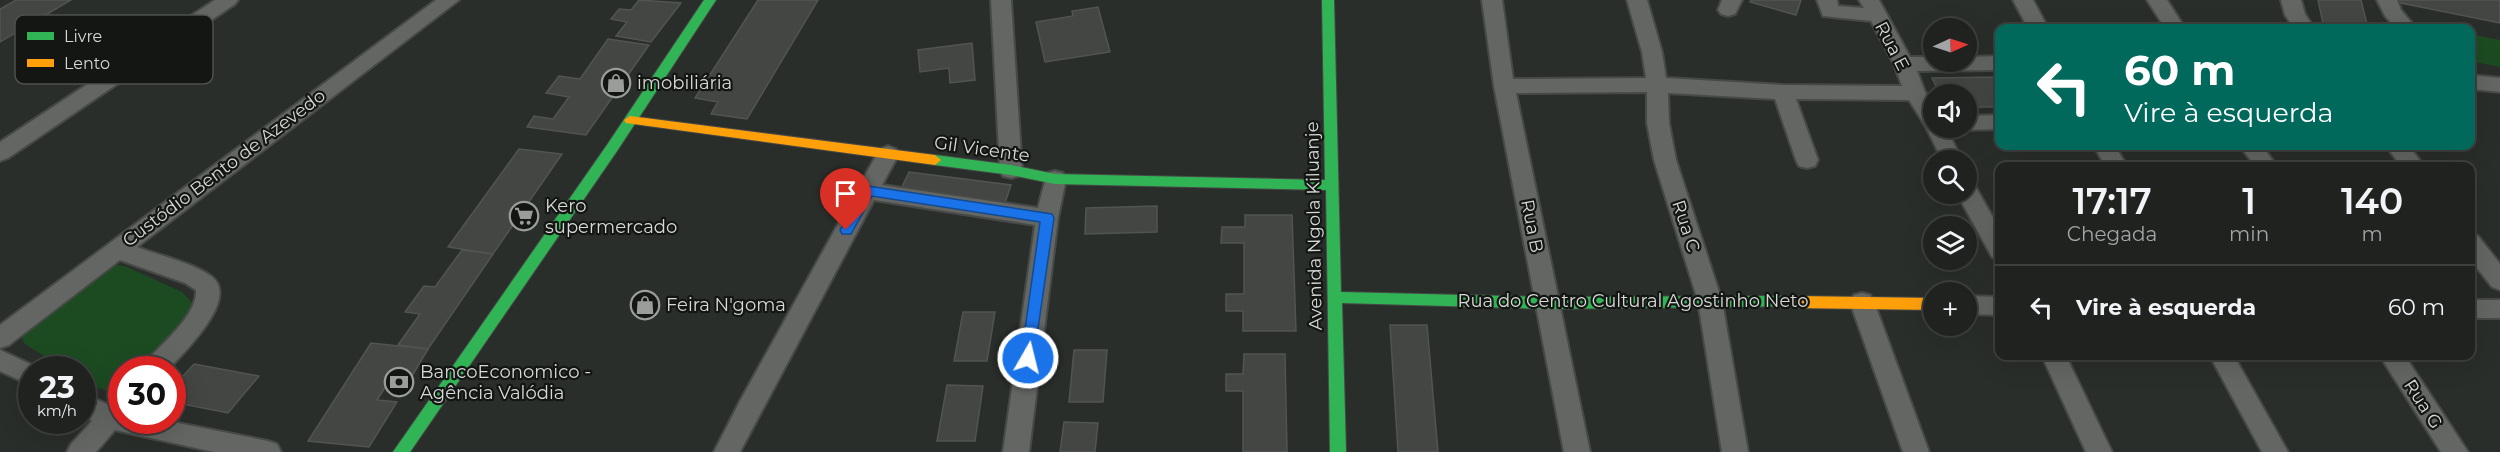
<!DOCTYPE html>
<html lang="pt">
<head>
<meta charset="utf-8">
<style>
  body { margin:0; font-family:Montserrat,sans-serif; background:#2d2f2d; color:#f1f3f6; height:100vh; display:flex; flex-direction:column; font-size:22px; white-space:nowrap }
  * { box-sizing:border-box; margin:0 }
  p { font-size:20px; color:#a2a4a5 }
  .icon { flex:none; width:33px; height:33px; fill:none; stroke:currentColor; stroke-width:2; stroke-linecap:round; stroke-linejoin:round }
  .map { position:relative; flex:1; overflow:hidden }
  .details { position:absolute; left:1995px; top:162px; width:480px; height:198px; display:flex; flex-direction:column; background:#202220; border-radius:12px; box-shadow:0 6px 24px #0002,0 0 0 2px #3d3f3e }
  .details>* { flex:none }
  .top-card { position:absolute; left:1995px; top:24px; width:480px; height:126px; border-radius:12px; box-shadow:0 6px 24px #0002,0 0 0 2px #3d3f3e; background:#00695c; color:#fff; overflow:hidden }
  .needle { width:39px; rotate:87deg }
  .buttons { position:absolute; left:1923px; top:18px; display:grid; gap:12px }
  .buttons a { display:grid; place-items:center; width:54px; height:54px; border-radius:50%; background:#202220; box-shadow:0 6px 24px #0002,0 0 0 2px #3d3f3e; font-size:30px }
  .speed { position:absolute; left:18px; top:356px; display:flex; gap:12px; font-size:30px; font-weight:700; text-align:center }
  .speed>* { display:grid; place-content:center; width:78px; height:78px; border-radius:50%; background:#202220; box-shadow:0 6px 24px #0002,0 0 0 2px #3d3f3e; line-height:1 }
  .speed small { font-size:15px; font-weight:400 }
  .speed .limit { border:9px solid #d22; background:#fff; color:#111 }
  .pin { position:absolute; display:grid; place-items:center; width:51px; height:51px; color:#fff; margin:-62px -26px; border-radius:50% 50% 50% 0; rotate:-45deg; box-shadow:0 0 6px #0007 }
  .pin .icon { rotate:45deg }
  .me { position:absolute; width:66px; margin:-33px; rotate:8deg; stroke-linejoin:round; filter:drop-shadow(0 0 4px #0008) }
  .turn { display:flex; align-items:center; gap:21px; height:126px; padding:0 30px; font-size:27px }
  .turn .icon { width:78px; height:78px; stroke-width:2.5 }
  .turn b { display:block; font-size:42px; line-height:51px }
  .eta { display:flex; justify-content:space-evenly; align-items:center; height:102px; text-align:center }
  .eta b { font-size:36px; font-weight:600; line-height:42px }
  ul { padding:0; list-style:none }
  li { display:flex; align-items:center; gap:18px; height:84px; padding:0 30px; border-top:2px solid #3d3f3e }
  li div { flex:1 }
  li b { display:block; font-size:22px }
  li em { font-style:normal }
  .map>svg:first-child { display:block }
  .green { fill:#1c4b21 }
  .building { fill:#444644; stroke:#515451; stroke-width:1.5 }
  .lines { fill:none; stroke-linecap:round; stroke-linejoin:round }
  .street-casing { stroke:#464946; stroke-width:4 }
  .fast-casing { stroke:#464946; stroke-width:2 }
  .slow-casing { stroke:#464946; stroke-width:2 }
  .street { fill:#636663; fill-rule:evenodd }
  .fast { fill:#30b455; fill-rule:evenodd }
  .slow { fill:#ff9f0a; fill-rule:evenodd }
  .route { fill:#1a73e8; stroke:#114b97; stroke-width:1.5 }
  .labels { text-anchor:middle; stroke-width:4.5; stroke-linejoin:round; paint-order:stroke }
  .street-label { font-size:18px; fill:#d6d9d6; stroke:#141614 }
  .poi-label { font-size:18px; fill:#d6d9d6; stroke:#141614; text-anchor:start }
  .key { fill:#141614; stroke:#4e504e; stroke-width:1.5 }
  .key-label { font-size:16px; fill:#d6d9d6 }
</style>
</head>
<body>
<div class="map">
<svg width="2500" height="452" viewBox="0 0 2500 452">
  <rect width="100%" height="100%" fill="#2a2e2a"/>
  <g class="green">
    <polygon points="2470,34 2500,40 2500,67 2471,61"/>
    <path d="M116,265L125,266L182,292L194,305L191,312L145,369H122V390C106,393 96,388 83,380L82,369H65L25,344L22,339L24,332L106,268Z"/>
  </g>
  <g class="building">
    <polygon points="16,0 71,0 0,42 0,9"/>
    <polygon points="639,0 681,3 651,42 616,36 627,22 611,19 619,9 631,10"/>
    <polygon points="758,0 818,0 747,119 711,114 718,102 695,98"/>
    <polygon points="1751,0 1801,0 1796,15 1750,2"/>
    <polygon points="2318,0 2361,0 2368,28 2324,28"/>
    <polygon points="2395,0 2500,0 2500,23 2396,2"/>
    <polygon points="1098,7 1110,52 1045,62 1036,22 1073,16 1072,11"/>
    <polygon points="608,39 649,45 586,135 527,127 534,116 553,119 569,97 546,93 559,76 580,79"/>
    <polygon points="972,43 975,80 950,83 949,68 920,72 918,50"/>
    <polygon points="2000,77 2000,107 1966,107 1966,94 1940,94 1932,78"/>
    <polygon points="519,149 562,154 493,254 448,247"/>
    <polygon points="909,172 1011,185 1005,203 901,189"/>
    <polygon points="1157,206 1157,232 1085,234 1086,208"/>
    <polygon points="1245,215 1292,215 1296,331 1243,331 1243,311 1226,311 1226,294 1244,294 1244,243 1221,243 1222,227 1245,227"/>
    <polygon points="462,250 493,254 428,349 398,345 420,314 405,312 424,286 435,287"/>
    <polygon points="963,312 995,312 987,361 954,361"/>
    <polygon points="1390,325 1427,325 1438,452 1398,452"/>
    <polygon points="371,343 428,349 412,376 393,375 377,400 397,402 369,447 308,441"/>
    <polygon points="1074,350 1107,350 1103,402 1069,402"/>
    <polygon points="1244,354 1285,354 1287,452 1243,452 1243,391 1226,391 1226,374 1243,374"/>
    <polygon points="194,364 259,376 228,413 172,402 172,388"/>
    <polygon points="947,385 983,386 975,441 937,441"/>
    <polygon points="1064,422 1098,423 1095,452 1060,452"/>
  </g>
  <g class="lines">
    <g class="street-casing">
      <g id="street">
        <polygon points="215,0 238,0 235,4 8,158 0,161 0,142"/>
        <path d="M436,0H459L137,247C158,255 193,263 211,276C241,298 184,352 169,369H142L145,362C161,345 198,314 196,290L185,283L120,260L9,345L0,348V325Z"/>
        <polygon points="991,0 1011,0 1022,170 1019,176 1011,178 1003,176 1000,170"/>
        <polygon points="1482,0 1502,0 1513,79 1646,78 1642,52 1627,0 1647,0 1662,52 1666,78 1783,85 1902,86 1894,64 1871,21 1823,16 1817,0 1837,0 1838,6 1864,8 1859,0 1879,0 1910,57 1934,57 1934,62 1966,62 1966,57 2000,56 2000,70 1917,71 1925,92 1934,105 1934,128 1946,128 1962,160 1942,160 1926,127 1909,100 1796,99 1818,160 1815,166 1807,168 1799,166 1796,160 1775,99 1668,93 1669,123 1676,160 1722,301 1748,452 1722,452 1698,301 1654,160 1647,123 1647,92 1516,93 1590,452 1564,452 1494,86"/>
        <polygon points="1722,0 1742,0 1735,14 1728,16 1721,14 1718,10"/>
        <polygon points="2013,0 2033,0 2048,28 2028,28"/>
        <polygon points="2147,0 2167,0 2185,28 2165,28"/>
        <polygon points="2281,0 2301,0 2305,14 2314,28 2294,28 2285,15"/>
        <polygon points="2377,0 2397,0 2401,10 2416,28 2396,28 2385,16"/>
        <polygon points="2470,75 2500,78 2500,92 2470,89"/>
        <polygon points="2000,115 2000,129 1966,130 1958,128 1966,128 1966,116"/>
        <polygon points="888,146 896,149 899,154 882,185 1038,208 1047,173 1055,171 1063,173 1066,179 1058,218 1029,452 1003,452 1035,225 874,200 740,452 714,452 740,401 877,154 880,149"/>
        <polygon points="2094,146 2115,146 2127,166 2105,166"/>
        <polygon points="2240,146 2262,146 2277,166 2255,166"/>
        <polygon points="2386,146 2409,146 2424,166 2401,166"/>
        <polygon points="1966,182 1974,184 2000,230 2000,260 1992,257 1957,194 1966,194"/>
        <polygon points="2470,233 2478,236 2500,264 2500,290 2492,287 2470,259"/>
        <polygon points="1862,293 1870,295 1874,302 1929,452 1903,452 1850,302 1854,295"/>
        <polygon points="1966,296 2000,297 2000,315 1966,314"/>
        <rect x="2470" y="300" width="30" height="18"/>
        <polygon points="0,350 41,369 32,369 32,386 0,371"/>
        <polygon points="2042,356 2066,356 2112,452 2086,452"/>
        <polygon points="2210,356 2234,356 2288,452 2262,452"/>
        <polygon points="2380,356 2405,356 2468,452 2441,452"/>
        <polygon points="82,393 107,404 110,401 122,398 122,420 163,420 268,441 277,444 281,452 214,452 115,430 96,452 67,452 71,444 92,421 82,415"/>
      </g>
    </g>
    <g class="fast-casing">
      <g id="fast">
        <polygon points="704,0 716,0 617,151 410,452 393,452 607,145"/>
        <polygon points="1322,0 1334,0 1341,292 1548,297 1796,296 1801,298 1803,302 1801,306 1548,309 1342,303 1346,452 1330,452 1326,190 1055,184 1011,175 935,165 929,160 935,155 1011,165 1055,174 1325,180"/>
      </g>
    </g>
    <g class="slow-casing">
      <g id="slow">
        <polygon points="630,116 935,155 941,160 935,165 626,123 624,120"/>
        <polygon points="1796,296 1934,298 1934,310 1796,308 1791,306 1789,302 1791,298"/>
      </g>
    </g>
    <use href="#street" class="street"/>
    <use href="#fast" class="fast"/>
    <use href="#slow" class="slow"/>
  </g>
  <polygon class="route" points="868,186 1052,214 1054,218 1033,363 1023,363 1021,358 1040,222 872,196 851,234 842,234 840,230 842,227 863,187"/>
  <defs>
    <g id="shop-ring" transform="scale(1.5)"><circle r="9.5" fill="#141614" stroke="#9a9d9a" stroke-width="1.5"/><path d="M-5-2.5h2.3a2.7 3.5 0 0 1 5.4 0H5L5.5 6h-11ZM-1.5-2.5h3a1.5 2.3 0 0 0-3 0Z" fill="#9a9d9a"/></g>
    <g id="supermarket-ring" transform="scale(1.5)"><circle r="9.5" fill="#141614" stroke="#9a9d9a" stroke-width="1.5"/><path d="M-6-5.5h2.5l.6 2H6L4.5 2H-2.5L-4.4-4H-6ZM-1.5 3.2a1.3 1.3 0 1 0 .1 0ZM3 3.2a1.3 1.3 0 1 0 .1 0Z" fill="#9a9d9a"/></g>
    <g id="bank-ring" transform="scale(1.5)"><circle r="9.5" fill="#141614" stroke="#9a9d9a" stroke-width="1.5"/><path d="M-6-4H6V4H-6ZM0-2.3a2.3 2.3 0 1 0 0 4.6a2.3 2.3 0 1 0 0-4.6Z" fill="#9a9d9a"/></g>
  </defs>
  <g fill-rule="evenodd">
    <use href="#shop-ring" x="616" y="83"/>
    <use href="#supermarket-ring" x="524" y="216"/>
    <use href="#shop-ring" x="645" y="305"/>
    <use href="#bank-ring" x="399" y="382"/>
  </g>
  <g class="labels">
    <g class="street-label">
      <text transform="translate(1892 46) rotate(62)" y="6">Rua E</text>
      <text transform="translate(982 149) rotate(8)" y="6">Gil Vicente</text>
      <text transform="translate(224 168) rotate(-37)" y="6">Custódio Bento de Azevedo</text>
      <text transform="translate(1314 226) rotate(-91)" y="6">Avenida Ngola Kiluanje</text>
      <text transform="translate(1532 226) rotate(79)" y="6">Rua B</text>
      <text transform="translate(1686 226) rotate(72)" y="6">Rua C</text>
      <text x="1633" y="307">Rua do Centro Cultural Agostinho Neto</text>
      <text transform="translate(2423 404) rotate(57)" y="6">Rua G</text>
    </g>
    <g class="poi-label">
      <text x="637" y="89">imobiliária</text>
      <text x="545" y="212">Kero<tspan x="545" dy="21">supermercado</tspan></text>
      <text x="666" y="311">Feira N'goma</text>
      <text x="420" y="378">BancoEconomico -<tspan x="420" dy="21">Agência Valódia</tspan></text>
    </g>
  </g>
  <rect x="15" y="15" width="198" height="69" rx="9" class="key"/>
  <rect x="27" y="32" width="27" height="8" fill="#30b455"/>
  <rect x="27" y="59" width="27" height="8" fill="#ff9f0a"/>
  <g class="key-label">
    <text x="64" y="42">Livre</text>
    <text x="64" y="69">Lento</text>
  </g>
</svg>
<div class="buttons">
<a><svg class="needle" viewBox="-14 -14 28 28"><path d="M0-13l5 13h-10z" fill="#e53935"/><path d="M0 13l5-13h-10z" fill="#a2a4a5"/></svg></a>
<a><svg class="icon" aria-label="sound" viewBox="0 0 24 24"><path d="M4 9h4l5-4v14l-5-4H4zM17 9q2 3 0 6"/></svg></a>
<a><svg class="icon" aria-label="search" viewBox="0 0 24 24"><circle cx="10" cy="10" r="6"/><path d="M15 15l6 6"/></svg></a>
<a><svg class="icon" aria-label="layers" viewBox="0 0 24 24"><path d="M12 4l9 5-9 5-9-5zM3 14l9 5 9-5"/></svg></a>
<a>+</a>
</div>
<div class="speed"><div>23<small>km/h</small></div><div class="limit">30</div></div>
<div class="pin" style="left:846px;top:230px;background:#d93025"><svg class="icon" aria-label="arrive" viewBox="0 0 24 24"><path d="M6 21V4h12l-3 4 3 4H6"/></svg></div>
<svg class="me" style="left:1028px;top:358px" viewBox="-20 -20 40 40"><circle r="17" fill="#1a73e8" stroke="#fff" stroke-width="3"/><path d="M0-11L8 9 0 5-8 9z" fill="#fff"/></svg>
<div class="top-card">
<div class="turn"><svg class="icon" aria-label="left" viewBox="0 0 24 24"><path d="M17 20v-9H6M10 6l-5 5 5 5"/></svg><div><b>60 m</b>Vire à esquerda</div></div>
</div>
<section class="details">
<div class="eta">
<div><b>17:17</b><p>Chegada</p></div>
<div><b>1</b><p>min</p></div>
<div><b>140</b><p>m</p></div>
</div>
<ul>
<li><svg class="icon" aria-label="left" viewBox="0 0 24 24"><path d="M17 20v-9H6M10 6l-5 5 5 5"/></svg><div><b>Vire à esquerda</b></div><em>60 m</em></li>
</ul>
</section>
</div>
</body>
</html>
